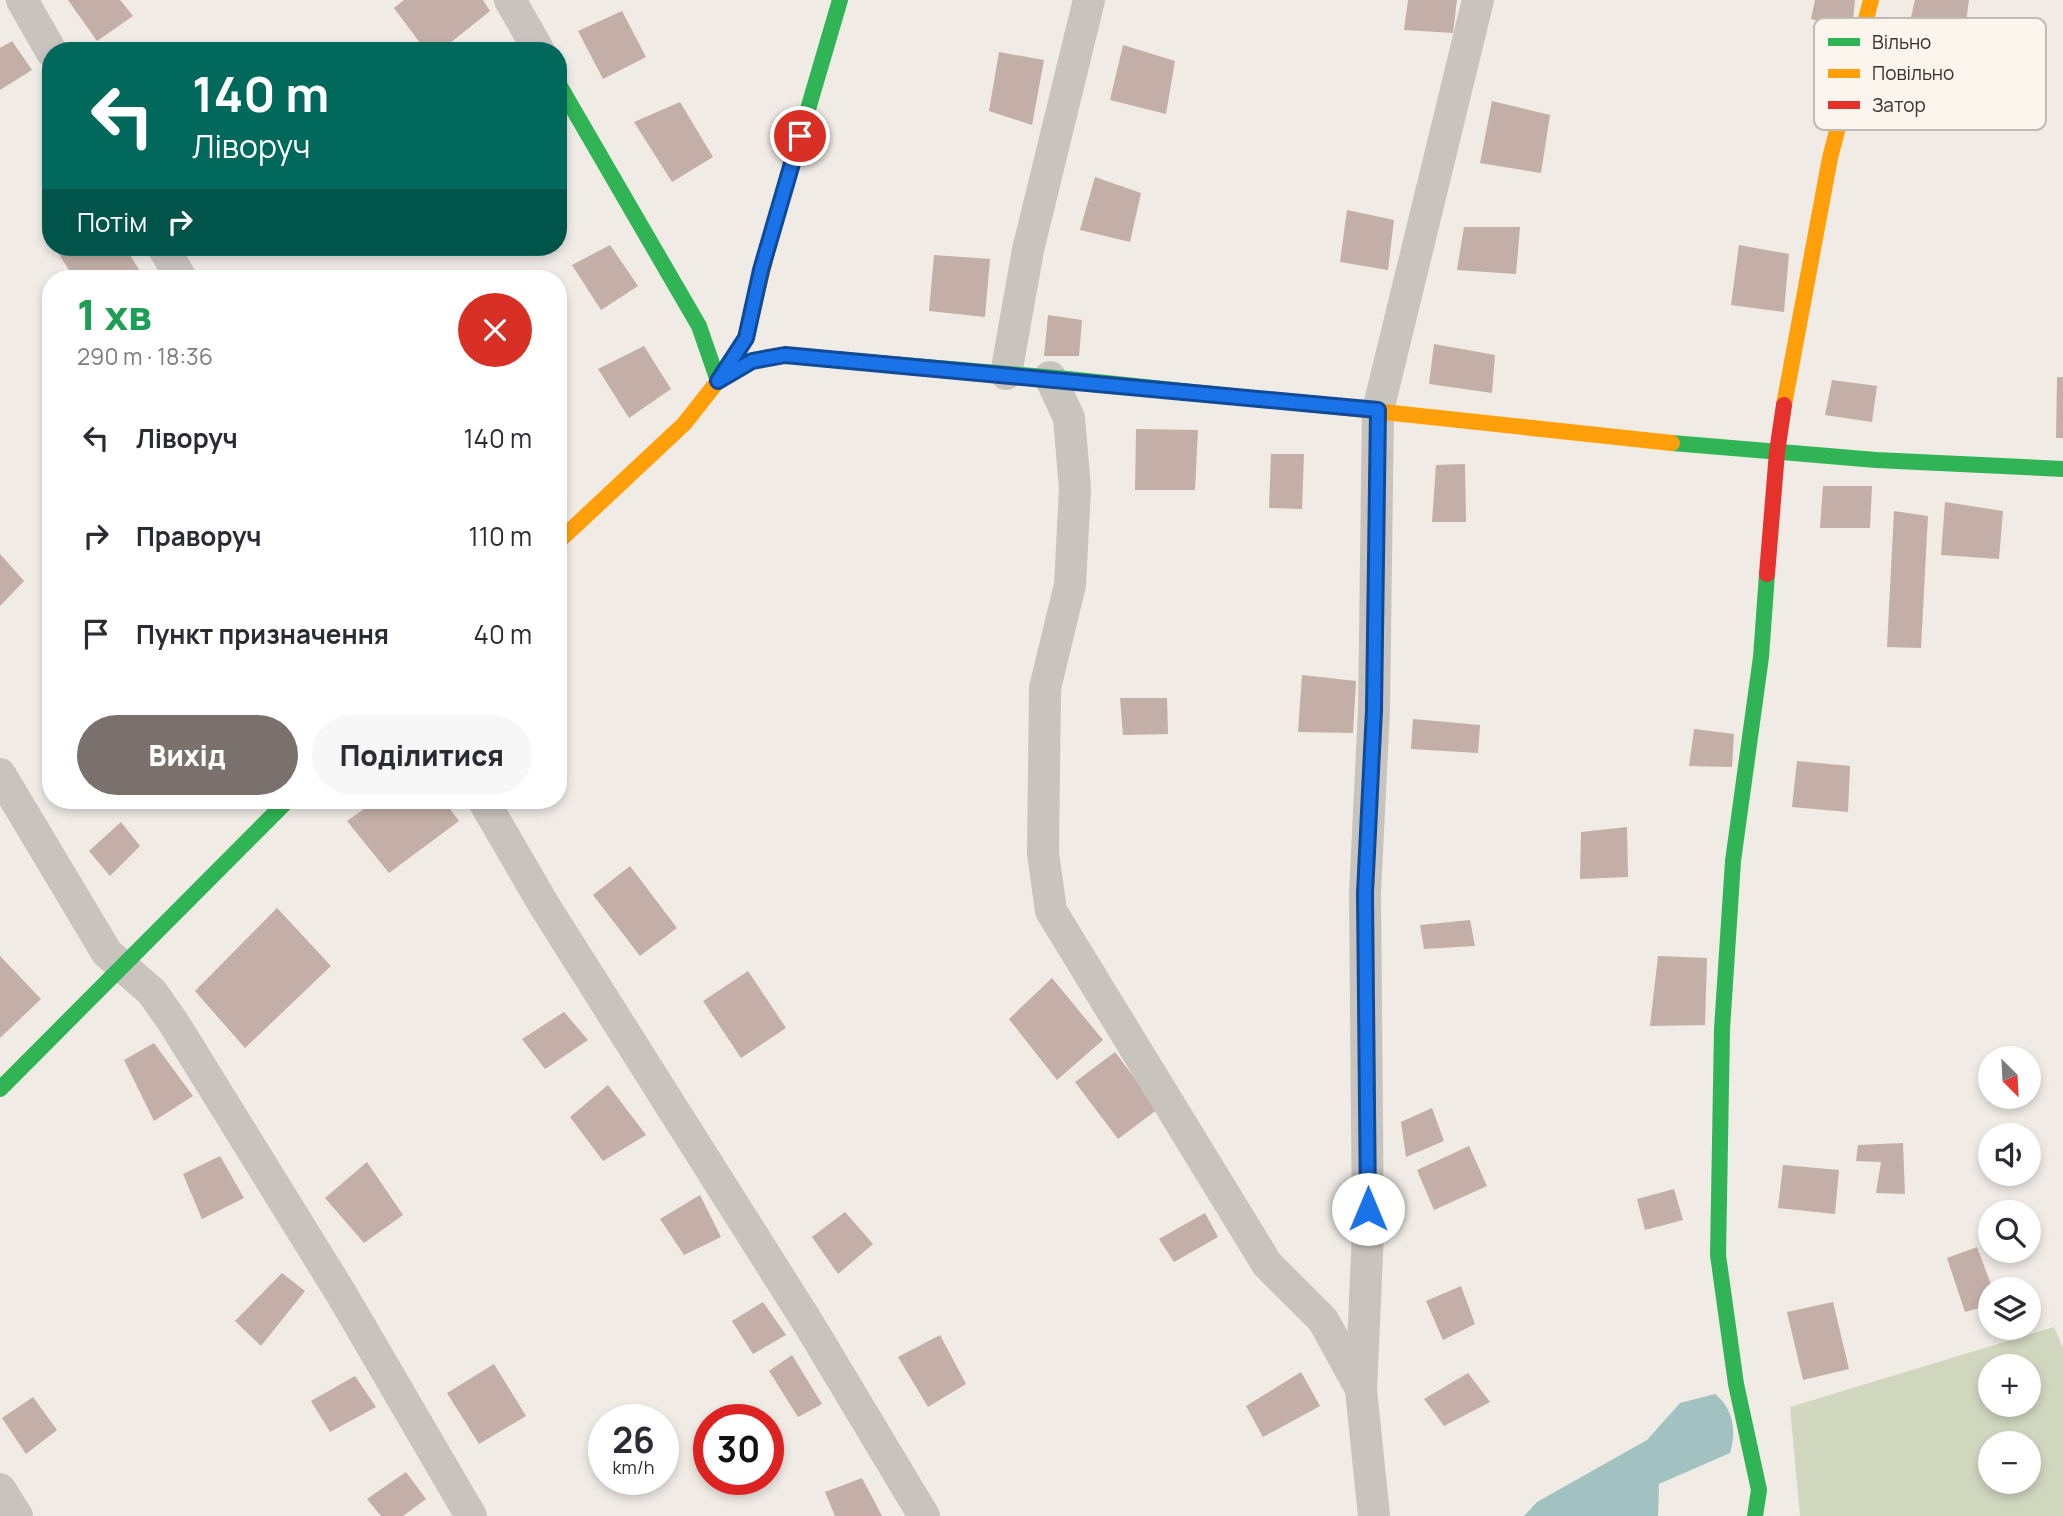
<!DOCTYPE html>
<html lang="uk">
<head>
<meta charset="utf-8">
<style>
  body { margin:0; font-family:Manrope,sans-serif; background:#f7f7f7; color:#2b2b33; height:100vh; display:flex; flex-direction:column; font-size:26px; white-space:nowrap }
  * { box-sizing:border-box; margin:0 }
  p { font-size:23px; color:#7c7c81 }
  .icon { flex:none; width:38px; height:38px; fill:none; stroke:currentColor; stroke-width:2; stroke-linecap:round; stroke-linejoin:round }
  .map { position:relative; flex:1; overflow:hidden }
  .sheet { position:absolute; left:42px; top:270px; width:525px; height:539px; display:flex; flex-direction:column; background:#fff; border-radius:28px; box-shadow:0 4px 10px #0003 }
  .sheet>* { flex:none }
  .hud { position:absolute; left:42px; top:42px; width:525px; height:214px; border-radius:28px; box-shadow:0 4px 10px #0003; background:#00695c; color:#fff; overflow:hidden }
  .needle { width:46px; rotate:156deg }
  .controls { position:absolute; left:1978px; top:1046px; display:grid; gap:14px }
  .controls a { display:grid; place-items:center; width:63px; height:63px; border-radius:50%; background:#fff; box-shadow:0 4px 10px #0003; font-size:35px }
  .speed { position:absolute; left:588px; top:1404px; display:flex; gap:14px; font-size:35px; font-weight:700; text-align:center }
  .speed>* { display:grid; place-content:center; width:91px; height:91px; border-radius:50%; background:#fff; box-shadow:0 4px 10px #0003; line-height:1 }
  .speed small { font-size:18px; font-weight:400 }
  .speed .limit { border:10px solid #d22; background:#fff; color:#111 }
  .pin { position:absolute; display:grid; place-items:center; width:60px; height:60px; color:#fff; margin:-30px; border:4px solid #fff; border-radius:50%; box-shadow:0 2px 7px #0007 }
  .me { position:absolute; width:77px; margin:-38px; rotate:0deg; stroke-linejoin:round; filter:drop-shadow(0 0 5px #0008) }
  .turn { display:flex; align-items:center; gap:24px; height:147px; padding:0 35px; font-size:32px }
  .turn .icon { width:91px; height:91px; stroke-width:2.5 }
  .turn b { display:block; font-size:49px; line-height:60px }
  .then { display:flex; align-items:center; height:66px; padding:0 35px; background:#0003; gap:14px; font-size:26px }
  .round { display:grid; place-items:center; flex:none; width:74px; height:74px; border-radius:37px; background:#f7f7f7 }
  .headline { display:flex; align-items:center; justify-content:space-between; height:119px; padding:0 35px }
  h1 { font-size:42px; font-weight:800; line-height:52px; color:#1e9e55 }
  .primary-button { display:flex; gap:14px; margin-top:auto; padding:14px 35px }
  .primary-button a { flex:1; height:80px; border-radius:42px; background:#7a716c; color:#fff; font-size:28px; font-weight:800; line-height:80px; text-align:center }
  .primary-button a+a { background:#f7f7f7; color:#2b2b33 }
  ul { padding:0; list-style:none }
  li { display:flex; align-items:center; gap:21px; height:98px; padding:0 35px }
  li div { flex:1 }
  li b { display:block; font-size:26px }
  li em { font-style:normal }
  .map>svg:first-child { display:block }
  .green { fill:#d1d6bf; fill-rule:evenodd }
  .water { fill:#a1c2c1 }
  .building { fill:#c3afa7 }
  .lines { fill:none; stroke-linecap:round; stroke-linejoin:round }
  .street { stroke:#c9c3be; stroke-width:32 }
  .fast { stroke:#30b455; stroke-width:16 }
  .slow { stroke:#ff9f0a; stroke-width:16 }
  .jam { stroke:#e5322d; stroke-width:16 }
  .route-casing { stroke:#114b97; stroke-width:18 }
  .route { stroke:#1a73e8; stroke-width:12 }
  .key { fill:#fbf5ee; stroke:#c1bab4; stroke-width:2 }
  .key-label { font-size:19px; fill:#3b302b }
</style>
</head>
<body>
<div class="map">
<svg width="2063" height="1516" viewBox="0 0 2063 1516">
  <rect width="100%" height="100%" fill="#f0ebe5"/>
  <path class="green" d="M2054,1327L2063,1348V1516H1800L1790,1407ZM1990,1367H2028V1405H1990ZM1990,1444H2028V1482H1990Z"/>
  <path class="water" d="M1715,1394C1733,1408 1737,1431 1730,1453L1659,1484L1658,1516H1524L1537,1502L1647,1440L1680,1403Z"/>
  <g class="building">
    <polygon points="68,0 120,0 133,16 97,41"/>
    <polygon points="404,0 483,0 490,11 440,51 426,51 394,8"/>
    <polygon points="1408,0 1457,0 1453,33 1404,30"/>
    <polygon points="1815,0 1855,0 1852,30 1811,19"/>
    <polygon points="1915,0 1969,0 1965,30 1911,17"/>
    <polygon points="622,11 646,57 603,79 578,31"/>
    <polygon points="12,41 32,70 0,90 0,48"/>
    <polygon points="1123,45 1175,61 1166,114 1110,100"/>
    <polygon points="999,52 1044,60 1032,125 989,111"/>
    <polygon points="1492,101 1550,115 1541,173 1480,163"/>
    <polygon points="680,102 713,157 672,182 634,122"/>
    <polygon points="1095,177 1141,193 1130,242 1080,230"/>
    <polygon points="1347,210 1394,220 1388,270 1340,262"/>
    <polygon points="1464,227 1520,227 1516,274 1457,270"/>
    <polygon points="610,245 638,286 601,310 572,265"/>
    <polygon points="1739,245 1789,254 1784,312 1731,305"/>
    <polygon points="64,247 125,247 141,273 132,278 74,278 57,251"/>
    <polygon points="934,255 990,259 985,317 929,311"/>
    <polygon points="1048,315 1082,320 1079,356 1044,356"/>
    <polygon points="1434,344 1495,355 1492,393 1429,384"/>
    <polygon points="644,346 671,389 629,418 598,369"/>
    <polygon points="2057,377 2063,377 2063,438 2056,438"/>
    <polygon points="1832,380 1877,386 1872,422 1825,415"/>
    <polygon points="1136,429 1198,430 1195,490 1135,490"/>
    <polygon points="1271,454 1304,454 1302,509 1269,508"/>
    <polygon points="1465,464 1466,522 1432,522 1436,465"/>
    <polygon points="1823,486 1872,486 1870,528 1820,528"/>
    <polygon points="1945,502 2003,511 1999,559 1941,555"/>
    <polygon points="1894,511 1928,516 1921,648 1887,647"/>
    <polygon points="0,554 24,581 0,606"/>
    <polygon points="1302,675 1356,681 1353,733 1298,732"/>
    <polygon points="1120,698 1167,698 1168,734 1123,735"/>
    <polygon points="1413,719 1480,725 1478,753 1411,749"/>
    <polygon points="1694,729 1734,734 1732,767 1689,766"/>
    <polygon points="1797,761 1850,766 1848,812 1792,807"/>
    <polygon points="377,800 443,800 459,821 389,873 347,821"/>
    <polygon points="121,822 140,846 110,876 89,851"/>
    <polygon points="1627,827 1628,877 1580,879 1581,832"/>
    <polygon points="630,866 677,928 640,956 593,895"/>
    <polygon points="277,908 331,966 245,1048 195,991"/>
    <polygon points="1470,920 1475,946 1424,949 1420,925"/>
    <polygon points="0,956 41,999 0,1038"/>
    <polygon points="1658,956 1707,958 1705,1025 1650,1026"/>
    <polygon points="748,971 786,1028 741,1058 703,1001"/>
    <polygon points="1052,978 1103,1040 1057,1080 1009,1019"/>
    <polygon points="564,1012 588,1040 545,1069 522,1039"/>
    <polygon points="154,1043 193,1096 154,1121 124,1060"/>
    <polygon points="1115,1052 1158,1109 1118,1139 1075,1082"/>
    <polygon points="608,1085 646,1135 603,1161 570,1117"/>
    <polygon points="1432,1108 1444,1141 1406,1157 1401,1122"/>
    <polygon points="1903,1143 1905,1194 1876,1193 1881,1162 1856,1161 1858,1145"/>
    <polygon points="1469,1146 1487,1186 1434,1210 1417,1170"/>
    <polygon points="220,1156 244,1198 202,1219 183,1174"/>
    <polygon points="367,1162 403,1215 364,1243 325,1198"/>
    <polygon points="1783,1165 1839,1170 1835,1214 1778,1208"/>
    <polygon points="1674,1189 1683,1220 1645,1230 1637,1199"/>
    <polygon points="700,1195 721,1237 684,1255 660,1219"/>
    <polygon points="845,1212 873,1244 838,1274 812,1237"/>
    <polygon points="1205,1213 1218,1237 1174,1262 1159,1239"/>
    <polygon points="1977,1247 1993,1290 1990,1290 1990,1305 1965,1312 1947,1258"/>
    <polygon points="282,1273 305,1291 261,1346 235,1321"/>
    <polygon points="1461,1286 1475,1324 1443,1340 1426,1301"/>
    <polygon points="763,1302 786,1335 753,1354 732,1321"/>
    <polygon points="1833,1302 1849,1369 1803,1380 1787,1312"/>
    <polygon points="940,1335 966,1384 928,1407 898,1357"/>
    <polygon points="792,1355 822,1404 798,1417 769,1371"/>
    <polygon points="494,1364 526,1416 479,1444 447,1393"/>
    <polygon points="1301,1372 1320,1406 1263,1437 1246,1406"/>
    <polygon points="1468,1373 1490,1402 1444,1426 1424,1399"/>
    <polygon points="355,1376 376,1407 330,1432 311,1401"/>
    <polygon points="33,1397 57,1430 26,1454 2,1418"/>
    <polygon points="406,1472 426,1499 403,1516 381,1516 367,1499"/>
    <polygon points="862,1478 882,1516 835,1516 825,1492"/>
  </g>
  <g class="lines">
    <g class="street">
      <polyline points="22,0 51,51"/>
      <polyline points="510,0 539,51"/>
      <polyline points="163,247 181,278"/>
      <polyline points="1006,374 1028,250 1089,0"/>
      <polyline points="1050,377 1069,418 1075,489 1070,585 1045,688 1043,853 1051,911 1267,1264 1323,1320 1361,1389"/>
      <polyline points="0,774 107,953 152,992 175,1025 342,1295 471,1516"/>
      <polyline points="483,800 544,905 810,1326 924,1516"/>
      <polyline points="0,1489 17,1516"/>
      <polyline points="1374,1516 1361,1390 1368,1233 1365,893 1374,710 1378,410 1478,0"/>
    </g>
    <g class="fast">
      <polyline points="558,83 699,326 718,381 752,361 785,355 1068,379 1337,407"/>
      <polyline points="772,232 840,0"/>
      <polyline points="1672,443 1876,460 2063,469"/>
      <polyline points="0,1089 288,800"/>
      <polyline points="1755,1516 1759,1490 1736,1384 1718,1255 1722,1029 1733,861 1761,657 1767,574"/>
    </g>
    <g class="slow">
      <polyline points="1784,405 1830,158 1871,0"/>
      <polyline points="1337,407 1672,443"/>
      <polyline points="558,542 684,424 718,381 746,338 772,232"/>
    </g>
    <polyline class="jam" points="1767,574 1777,452 1784,405"/>
  </g>
  <g class="lines">
    <g class="route-casing">
      <polyline id="route" points="800,136 761,270 746,338 718,381 752,361 785,355 1378,410 1374,710 1365,893 1368,1209"/>
    </g>
    <use href="#route" class="route"/>
  </g>
  <rect x="1814" y="18" width="232" height="112" rx="10" class="key"/>
  <rect x="1828" y="38" width="32" height="8" fill="#30b455"/>
  <rect x="1828" y="69" width="32" height="9" fill="#ff9f0a"/>
  <rect x="1828" y="101" width="32" height="8" fill="#e5322d"/>
  <g class="key-label">
    <text x="1872" y="49">Вільно</text>
    <text x="1872" y="80">Повільно</text>
    <text x="1872" y="112">Затор</text>
  </g>
</svg>
<div class="controls">
<a><svg class="needle" viewBox="-14 -14 28 28"><path d="M0-13l5 13h-10z" fill="#e53935"/><path d="M0 13l5-13h-10z" fill="#7c7c81"/></svg></a>
<a><svg class="icon" aria-label="sound" viewBox="0 0 24 24"><path d="M4 9h4l5-4v14l-5-4H4zM17 9q2 3 0 6"/></svg></a>
<a><svg class="icon" aria-label="search" viewBox="0 0 24 24"><circle cx="10" cy="10" r="6"/><path d="M15 15l6 6"/></svg></a>
<a><svg class="icon" aria-label="layers" viewBox="0 0 24 24"><path d="M12 4l9 5-9 5-9-5zM3 14l9 5 9-5"/></svg></a>
<a>+</a>
<a>−</a>
</div>
<div class="speed"><div>26<small>km/h</small></div><div class="limit">30</div></div>
<div class="pin" style="left:800px;top:136px;background:#d93025"><svg class="icon" aria-label="arrive" viewBox="0 0 24 24"><path d="M6 21V4h12l-3 4 3 4H6"/></svg></div>
<svg class="me" style="left:1368px;top:1209px" viewBox="-20 -20 40 40"><circle r="19" fill="#fff"/><path d="M0-13L10 11 0 6-10 11z" fill="#1a73e8"/></svg>
<div class="hud">
<div class="turn"><svg class="icon" aria-label="left" viewBox="0 0 24 24"><path d="M17 20v-9H6M10 6l-5 5 5 5"/></svg><div><b>140 m</b>Ліворуч</div></div>
<div class="then">Потім<svg class="icon" aria-label="right" viewBox="0 0 24 24"><path d="M7 20v-9h11M14 6l5 5-5 5"/></svg></div>
</div>
<section class="sheet">
<div class="headline"><div><h1>1 хв</h1><p>290 m · 18:36</p></div><a class="round" style="background:#d93025;color:#fff"><svg class="icon" aria-label="close" viewBox="0 0 24 24"><path d="M6 6l12 12M18 6L6 18"/></svg></a></div>
<ul>
<li><svg class="icon" aria-label="left" viewBox="0 0 24 24"><path d="M17 20v-9H6M10 6l-5 5 5 5"/></svg><div><b>Ліворуч</b></div><em>140 m</em></li>
<li><svg class="icon" aria-label="right" viewBox="0 0 24 24"><path d="M7 20v-9h11M14 6l5 5-5 5"/></svg><div><b>Праворуч</b></div><em>110 m</em></li>
<li><svg class="icon" aria-label="arrive" viewBox="0 0 24 24"><path d="M6 21V4h12l-3 4 3 4H6"/></svg><div><b>Пункт призначення</b></div><em>40 m</em></li>
</ul>
<div class="primary-button"><a>Вихід</a><a>Поділитися</a></div>
</section>
</div>
</body>
</html>
